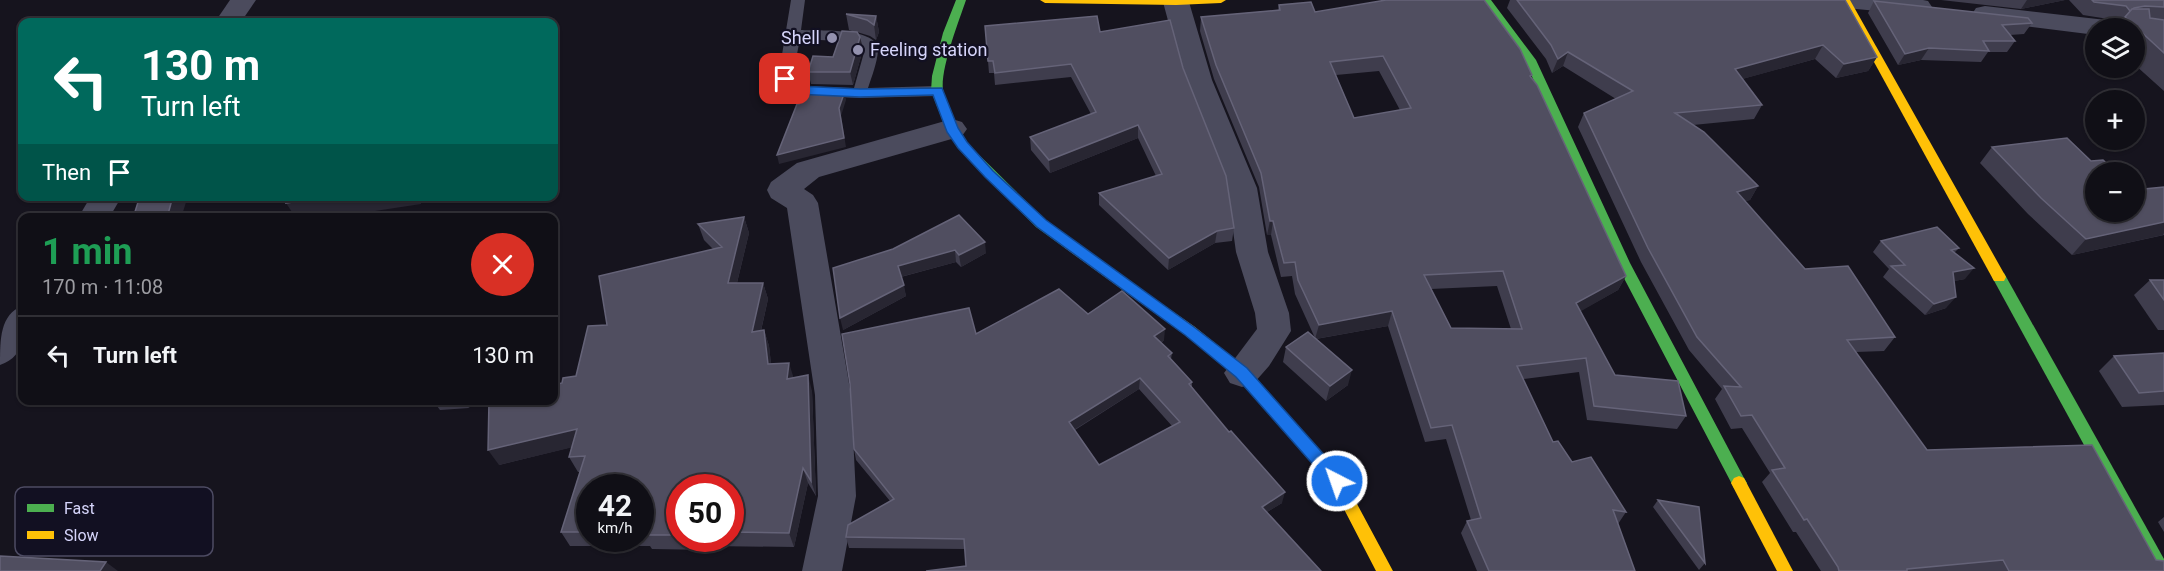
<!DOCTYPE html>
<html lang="en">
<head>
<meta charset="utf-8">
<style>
  body { margin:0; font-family:Roboto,sans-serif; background:#19181f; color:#f1f3f6; height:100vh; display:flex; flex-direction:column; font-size:22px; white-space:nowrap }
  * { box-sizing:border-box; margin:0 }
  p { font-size:20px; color:#9c9ca1 }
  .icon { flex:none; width:33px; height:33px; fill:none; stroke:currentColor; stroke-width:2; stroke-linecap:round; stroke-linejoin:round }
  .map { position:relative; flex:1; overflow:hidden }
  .panel { position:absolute; left:18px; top:213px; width:540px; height:192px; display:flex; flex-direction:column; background:#100f16; border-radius:12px; box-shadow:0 2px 4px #0004,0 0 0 2px #302f35 }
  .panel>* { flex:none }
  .banner { position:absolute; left:18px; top:18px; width:540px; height:183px; border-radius:12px; box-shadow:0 2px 4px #0004,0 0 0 2px #302f35; background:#00695c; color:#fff; overflow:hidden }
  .fabs { position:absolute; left:2085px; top:18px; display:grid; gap:12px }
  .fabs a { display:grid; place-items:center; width:60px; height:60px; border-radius:50%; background:#100f16; box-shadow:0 2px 4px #0004,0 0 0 2px #302f35; font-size:30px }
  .speed { position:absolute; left:576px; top:474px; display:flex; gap:12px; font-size:30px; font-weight:700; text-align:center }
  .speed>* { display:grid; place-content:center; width:78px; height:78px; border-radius:50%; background:#100f16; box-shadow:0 2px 4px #0004,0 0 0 2px #302f35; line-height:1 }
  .speed small { font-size:15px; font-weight:400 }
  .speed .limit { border:9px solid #d22; background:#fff; color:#111 }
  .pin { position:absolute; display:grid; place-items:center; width:51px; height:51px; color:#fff; margin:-26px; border-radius:12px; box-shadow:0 3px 9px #0006 }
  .me { position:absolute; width:66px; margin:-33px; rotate:319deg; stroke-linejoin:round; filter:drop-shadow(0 0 4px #0008) }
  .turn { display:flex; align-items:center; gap:21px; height:126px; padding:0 24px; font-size:27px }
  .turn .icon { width:78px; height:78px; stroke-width:2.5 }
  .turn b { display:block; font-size:42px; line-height:51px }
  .then { display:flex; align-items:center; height:57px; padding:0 24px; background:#0003; gap:12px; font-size:22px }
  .round { display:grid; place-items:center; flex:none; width:63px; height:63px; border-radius:32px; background:#19181f }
  .summary { display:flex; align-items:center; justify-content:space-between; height:102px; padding:0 24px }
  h1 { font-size:36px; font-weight:700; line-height:45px; color:#1e9e55 }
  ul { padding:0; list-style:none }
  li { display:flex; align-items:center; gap:18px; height:78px; padding:0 24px; border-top:2px solid #302f35 }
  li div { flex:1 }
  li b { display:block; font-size:22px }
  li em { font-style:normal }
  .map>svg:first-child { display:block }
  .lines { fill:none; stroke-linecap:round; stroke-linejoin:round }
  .lane { fill:#4b4b5d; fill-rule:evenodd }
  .street { fill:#4b4b5d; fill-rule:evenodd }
  .fast { fill:#4caf50; fill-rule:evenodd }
  .slow { fill:#ffc107; fill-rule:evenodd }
  .wall { fill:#3f3d4d; fill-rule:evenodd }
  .shaded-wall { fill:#282632 }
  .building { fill:#504e60; stroke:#656378; stroke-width:1.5; fill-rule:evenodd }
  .route { fill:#1a73e8; stroke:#114b97; stroke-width:1.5 }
  .poi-dot { fill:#9391ae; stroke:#121022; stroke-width:2 }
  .labels { text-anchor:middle; stroke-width:4.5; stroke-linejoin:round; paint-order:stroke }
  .poi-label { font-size:18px; fill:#d6d5fb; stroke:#121022; text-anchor:end }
  .key { fill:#121022; stroke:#4d4b63; stroke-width:1.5 }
  .key-label { font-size:16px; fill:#d6d5fb }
</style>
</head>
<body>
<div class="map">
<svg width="2164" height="571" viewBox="0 0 2164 571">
  <rect width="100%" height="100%" fill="#16141e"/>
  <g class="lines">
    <path class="lane" d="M791,0H805L801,30C818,31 880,27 878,51C877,63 872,76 868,88L937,86L944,91L937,96L860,98L796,95L784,89L778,79ZM800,39L860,42L865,49L854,88L799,86L792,79Z"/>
    <g class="street">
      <polygon points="230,0 256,0 241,22 215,22"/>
      <polygon points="1164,0 1188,0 1189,2 1212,80 1257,188 1268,252 1289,313 1291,331 1269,366 1254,383 1242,387 1230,383 1224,373 1257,329 1255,313 1236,252 1227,188 1184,80 1163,2"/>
      <polygon points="1833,0 1923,0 1928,1 1932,7 1928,13 1919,15 1846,8 1837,6"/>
      <polygon points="1985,6 2106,20 2115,22 2119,28 2096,28 2096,35 1976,20 1972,14 1976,8"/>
      <polygon points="952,119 962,122 967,129 962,136 819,177 804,189 813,195 818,203 851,395 856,496 842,571 802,571 818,496 815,395 787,208 771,198 767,190 771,182 797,163"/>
      <polygon points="91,196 122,196 109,218 78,218"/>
      <path d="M22,306C25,330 27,356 0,365C0,339 0,315 22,306Z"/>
    </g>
    <g class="fast">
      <path d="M956,0H966C959,21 940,69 943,91C945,106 958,129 966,142L1046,221L1075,242L1077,245L1075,248H1065L1036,227L958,148L946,129L931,91L932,76L943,33Z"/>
      <polygon points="1480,0 1491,0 1536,60 1630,263 1744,478 1747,483 1744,488 1739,490 1734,488 1616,263 1525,61"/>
      <polygon points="1999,272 2004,273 2164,559 2164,571 2153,571 1992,277"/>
    </g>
    <g class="slow">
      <polygon points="1040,0 1226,0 1221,3 1176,5 1045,3"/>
      <polygon points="1840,0 1850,0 2006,277 2004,281 1994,281"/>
      <polygon points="1070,240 1195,327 1247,369 1342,476 1393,571 1376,571 1332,486 1237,377 1185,335 1065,248 1063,245"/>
      <polygon points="1739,476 1744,478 1793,571 1777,571 1731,483 1734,478"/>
    </g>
  </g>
  <g class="wall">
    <polygon points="1510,0 1845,0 1877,57 1868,71 1836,78 1815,59 1742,79 1762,105 1754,119 1693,125 1758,186 1750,200 1745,201 1805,269 1895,337 1884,351 1856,352 1927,450 2156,560 2164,571 1821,571 1796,532 1793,532 1762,482 1770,473 1742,428 1731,429 1715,399 1722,389 1689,350 1641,262 1578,127 1584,113 1616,99 1563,66 1552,73 1546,59 1507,8"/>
    <polygon points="1941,0 2065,0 2021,9"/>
    <polygon points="2069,0 2164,0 2164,91 2134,64 2134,28 2116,28 2119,24 2115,20 2083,15"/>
    <polygon points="1874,1 2032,23 2024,34 2010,35 2015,41 2007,52 1988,52 1981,62 1921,60 1898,65 1868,13"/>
    <path d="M1279,5L1315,12L1531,77L1626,276L1618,290L1580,311L1615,375L1686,416L1677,429L1587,420L1579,372L1523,379L1553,442L1572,462L1626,512L1618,524L1635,571H1477L1461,533L1467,521L1471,520L1446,439L1425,442L1388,326L1316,339L1348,385L1326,401L1283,362L1286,347L1315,338L1295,294L1292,276L1281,277L1271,235H1267L1259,187L1214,79L1200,31L1201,17L1278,10ZM1379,71L1400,110L1354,118L1336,75ZM1497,286L1511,329L1451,328L1431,289Z"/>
    <polygon points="846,14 876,16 879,32 876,40 870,36 857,32 860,37 863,49 853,85 811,84 808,72 833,57 855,32 849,30"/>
    <polygon points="985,26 1100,32 1183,68 1234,228 1232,241 1215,243 1168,270 1099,205 1099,193 1156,176 1138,138 1050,173 1031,150 1030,137 1091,114 1071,77 995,85 994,73 989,73"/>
    <polygon points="1992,147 2091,161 2135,191 2164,187 2164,235 2072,255 2028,214 1980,163"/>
    <polygon points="959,215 986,253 961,267 956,262 901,277 906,296 843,330 893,249"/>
    <path d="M744,217L749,233L737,283H763L768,299L761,331L764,330L769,346L771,364L794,378L812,391L816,496L808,483L794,547L711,546L710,550L652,549L650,546H570L561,532L580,472H578L569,457L572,447L499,465L562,383L576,376L713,249L704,240L698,224ZM590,488H640V538H590ZM680,488H730V538H680Z"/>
    <polygon points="1881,241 1959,248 1955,252 1965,279 1954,281 1946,308 1925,315 1883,277 1889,269 1873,252"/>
    <polygon points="2150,280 2164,280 2164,330 2158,330 2134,295"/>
    <path d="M1088,314L1164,340L1161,343L1172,353L1171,359L1192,382V387L1282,503L1267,512L966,566L965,549L849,548L846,537L890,501L856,460L854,449L976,334ZM1139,389L1172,426L1099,465L1075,430Z"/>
    <polygon points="2164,353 2164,405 2122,407 2099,371 2114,356"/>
    <polygon points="435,400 472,400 469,408 440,410 434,402"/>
    <polygon points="1658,500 1705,563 1699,570 1653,507"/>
    <polygon points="2164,517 2164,532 2158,522"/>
  </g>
  <g class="shaded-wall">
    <polygon points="2027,0 2065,0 2021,9"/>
    <polygon points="876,16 879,32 876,40 874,25"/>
    <polygon points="860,37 863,49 853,85 850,72"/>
    <polygon points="1823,45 1815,59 1728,83 1735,69"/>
    <polygon points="1929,48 1921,60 1898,65 1905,54"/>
    <polygon points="1568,52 1563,66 1552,73 1558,59"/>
    <polygon points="1877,57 1868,71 1836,78 1844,64"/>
    <polygon points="845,91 846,100 841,116 846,147 779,164 777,155 839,108"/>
    <polygon points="1138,125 1138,138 1050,173 1049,160"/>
    <polygon points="1758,186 1750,200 1729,206 1737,192"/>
    <polygon points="173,196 188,196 181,218 167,218"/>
    <polygon points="331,196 422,196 421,204 329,218 296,218 286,203"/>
    <polygon points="744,217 749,233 733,299 728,283"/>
    <polygon points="1270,221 1273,221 1271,235 1267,235"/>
    <polygon points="2164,222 2164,233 2163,235 2072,255 2086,239"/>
    <polygon points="1217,231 1215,243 1168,270 1169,258"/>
    <polygon points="985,242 986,253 961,267 959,255"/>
    <polygon points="955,250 956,262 900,277 898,266"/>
    <polygon points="1974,268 1965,279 1944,283 1953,272"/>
    <polygon points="1626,276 1618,290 1569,318 1576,303"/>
    <polygon points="763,283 768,299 757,348 752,332"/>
    <polygon points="904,285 906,296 843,330 840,318"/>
    <polygon points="1956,297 1946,308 1925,315 1934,304"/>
    <polygon points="1392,311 1388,326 1315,339 1319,325"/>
    <polygon points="1165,329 1164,340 1153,348 1154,336"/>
    <polygon points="764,330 769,346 773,380 768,364"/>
    <polygon points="789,363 794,379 787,379"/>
    <polygon points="1352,370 1348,385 1326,401 1330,386"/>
    <polygon points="808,375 812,391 816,496 811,481"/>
    <polygon points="1140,378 1139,389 1069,433 1069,422"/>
    <polygon points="464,400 472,400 469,408"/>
    <polygon points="577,429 586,444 499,465 488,450"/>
    <polygon points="803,468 808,483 794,547 789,533"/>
    <polygon points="1285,492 1282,503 1259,517 1262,507"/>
    <polygon points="705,538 707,538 711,546 710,550"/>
    <polygon points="106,562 118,571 100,571"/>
  </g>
  <g class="building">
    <path d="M1386,0H1484L1520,49L1532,75L1530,76L1537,85L1626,276L1576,303L1615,375L1678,381L1686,416L1594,406L1586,358L1517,366L1553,442L1558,441L1572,462L1591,457L1626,512L1613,510L1635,571H1489L1467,521L1481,518L1452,425L1431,428L1392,311L1319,325L1298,280L1295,262L1284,263L1273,221H1270L1261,173L1216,65L1201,17L1280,10L1279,5L1311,2L1315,12ZM1383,56L1411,108L1354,118L1330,62ZM1503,271L1522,329L1451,328L1424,275Z"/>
    <polygon points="1517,0 1845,0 1877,57 1844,64 1823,45 1735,69 1762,105 1675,113 1704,132 1758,186 1737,192 1805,269 1848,266 1895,337 1847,340 1927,450 2092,445 2156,560 2164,561 2164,571 2009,571 2003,560 1907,569 1907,571 1839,571 1838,567 1807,519 1804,520 1772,470 1785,468 1752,415 1741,416 1724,386 1741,387 1697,337 1648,248 1584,113 1633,91 1568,52 1558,59 1551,45"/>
    <polygon points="2092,0 2164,0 2164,7 2145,6 2134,8 2130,11 2126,6 2094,2"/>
    <polygon points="1874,1 2028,18 2032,23 2002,25 2015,41 1983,41 1989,51 1929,48 1905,54"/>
    <polygon points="2132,9 2149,9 2150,18 2164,20 2164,53 2125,17"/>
    <polygon points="846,14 876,16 874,25 867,20"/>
    <polygon points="1097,16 1100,32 1170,20 1183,68 1226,176 1234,228 1217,231 1169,258 1099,193 1162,174 1138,125 1049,160 1030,137 1096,112 1071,64 995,73 993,61 988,61 985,26"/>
    <polygon points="842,31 857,32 860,37 850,72 808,72 813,56 833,57"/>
    <polygon points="804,89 845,91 839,108 844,138 777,155 797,104 799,104"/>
    <polygon points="2067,138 2091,161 2103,160 2116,172 2096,172 2096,212 2134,212 2134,190 2164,187 2164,222 2086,239 2041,198 1992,147"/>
    <polygon points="140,196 173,196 167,218 133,218"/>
    <polygon points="288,196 331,196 286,203"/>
    <polygon points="959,215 985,242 959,255 955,250 898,266 904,285 840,318 833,268 893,249"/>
    <polygon points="744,217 728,283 763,283 752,332 764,330 768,364 789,363 787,379 808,375 811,481 803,468 789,533 730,532 730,488 680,488 680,535 644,535 645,531 640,531 640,488 590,488 590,532 561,532 585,456 569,457 577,429 488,450 489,400 554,400 554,385 562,383 563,378 576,376 588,326 607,325 599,276 722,247 698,224"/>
    <polygon points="1937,227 1959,248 1951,250 1974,268 1953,272 1956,297 1934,304 1891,266 1905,265 1881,241"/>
    <polygon points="2150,280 2164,280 2164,300"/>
    <path d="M1059,289L1088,314L1122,291L1165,329L1154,336L1172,353L1168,356L1192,382L1189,384L1229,432L1231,431L1285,492L1262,507L1321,571H926L966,566L964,539L846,537L848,525L894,499L854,449L850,384L842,334L969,308L976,334ZM1140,378L1180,422L1099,465L1069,422Z"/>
    <polygon points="1308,332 1352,370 1330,386 1286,347"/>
    <polygon points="2164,353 2164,391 2139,393 2114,356"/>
    <polygon points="435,400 459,400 434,402"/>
    <polygon points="1658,500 1699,507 1705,563"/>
    <polygon points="0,556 106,562 100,571 0,571"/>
  </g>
  <polygon class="route" points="785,75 789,76 798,86 860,89 942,88 958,128 967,142 993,171 1046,220 1194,327 1247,368 1343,476 1345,481 1343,486 1337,488 1332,486 1236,377 1185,335 1037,227 985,177 958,148 947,132 933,95 860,97 795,94 785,88 779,79"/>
  <g class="poi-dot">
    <circle cx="832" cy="38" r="6"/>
    <circle cx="858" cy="50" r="6"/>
  </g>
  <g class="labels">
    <g class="poi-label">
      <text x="820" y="44">Shell</text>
      <text x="870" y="56" text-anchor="start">Feeling station</text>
    </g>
  </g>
  <rect x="15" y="487" width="198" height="69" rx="9" class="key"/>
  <rect x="27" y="504" width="27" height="8" fill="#4caf50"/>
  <rect x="27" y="531" width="27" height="8" fill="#ffc107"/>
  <g class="key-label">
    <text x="64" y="514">Fast</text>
    <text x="64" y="541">Slow</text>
  </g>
</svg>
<div class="fabs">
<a><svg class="icon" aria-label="layers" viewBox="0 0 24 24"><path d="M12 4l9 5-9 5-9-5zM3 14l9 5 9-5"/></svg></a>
<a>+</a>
<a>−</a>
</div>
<div class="speed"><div>42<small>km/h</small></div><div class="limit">50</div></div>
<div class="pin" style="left:785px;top:79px;background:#d93025"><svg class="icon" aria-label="arrive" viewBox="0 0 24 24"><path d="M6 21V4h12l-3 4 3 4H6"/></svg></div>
<svg class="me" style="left:1337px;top:481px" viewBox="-20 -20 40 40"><circle r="17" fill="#1a73e8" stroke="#fff" stroke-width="3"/><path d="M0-11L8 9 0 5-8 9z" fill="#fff"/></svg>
<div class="banner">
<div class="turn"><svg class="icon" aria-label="left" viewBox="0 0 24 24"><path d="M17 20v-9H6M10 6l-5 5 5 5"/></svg><div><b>130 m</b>Turn left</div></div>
<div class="then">Then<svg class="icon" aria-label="arrive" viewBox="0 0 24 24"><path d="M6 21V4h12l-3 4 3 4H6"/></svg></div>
</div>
<section class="panel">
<div class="summary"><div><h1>1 min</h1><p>170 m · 11:08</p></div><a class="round" style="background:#d93025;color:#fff"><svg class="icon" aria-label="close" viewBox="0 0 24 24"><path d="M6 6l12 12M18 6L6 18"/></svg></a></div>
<ul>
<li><svg class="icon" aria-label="left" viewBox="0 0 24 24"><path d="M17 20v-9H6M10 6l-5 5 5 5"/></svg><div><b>Turn left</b></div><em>130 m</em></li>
</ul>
</section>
</div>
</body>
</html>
